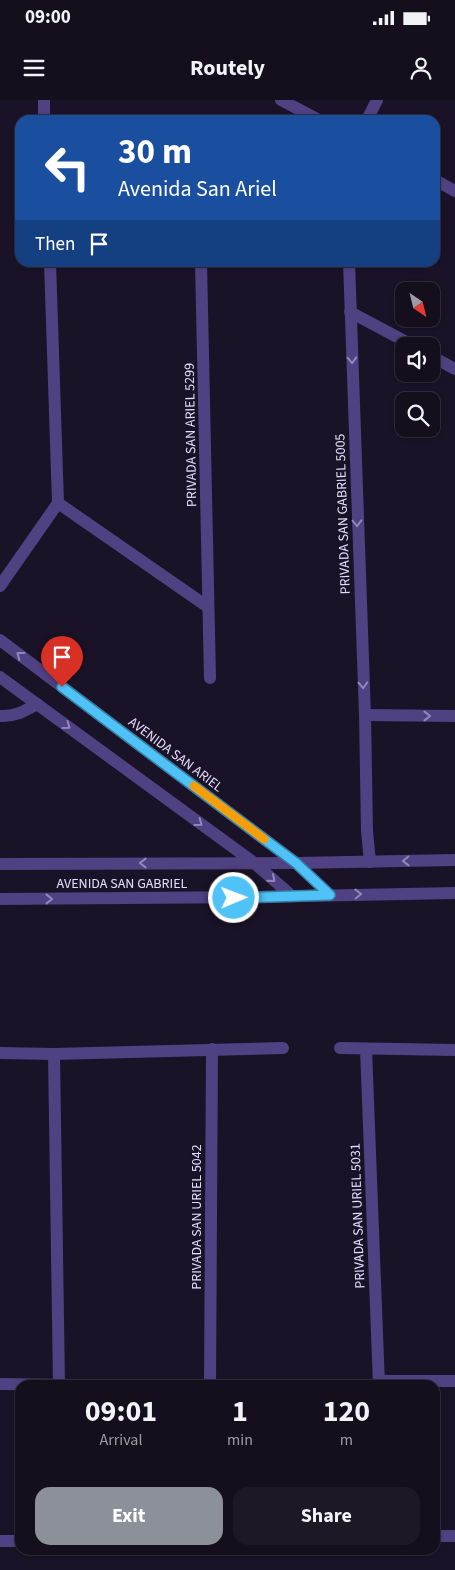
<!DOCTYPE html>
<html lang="en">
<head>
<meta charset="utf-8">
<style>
  body { margin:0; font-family:"Source Sans 3",sans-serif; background:#1d1726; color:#f1f3f6; height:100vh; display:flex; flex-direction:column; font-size:19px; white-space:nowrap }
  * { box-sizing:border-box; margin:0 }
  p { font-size:16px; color:#9d9ca4 }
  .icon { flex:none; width:28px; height:28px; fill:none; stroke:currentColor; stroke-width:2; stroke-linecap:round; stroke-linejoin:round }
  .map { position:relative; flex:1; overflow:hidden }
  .panel { position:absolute; left:15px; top:1280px; width:425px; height:175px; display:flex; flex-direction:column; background:#140e1d; border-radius:15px; box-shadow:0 1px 4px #0004,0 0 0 1px #332e3b }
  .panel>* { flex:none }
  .top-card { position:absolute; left:15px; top:15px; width:425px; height:152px; border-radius:15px; box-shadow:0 1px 4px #0004,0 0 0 1px #332e3b; background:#1a4fa0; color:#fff; overflow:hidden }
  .needle { width:32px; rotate:145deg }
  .fabs { position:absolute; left:395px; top:182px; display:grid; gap:10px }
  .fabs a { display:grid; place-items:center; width:45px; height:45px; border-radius:10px; background:#140e1d; box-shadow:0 1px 4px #0004,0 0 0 1px #332e3b; font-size:25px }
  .pin { position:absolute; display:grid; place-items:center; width:42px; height:42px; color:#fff; margin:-51px -21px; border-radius:50% 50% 50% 0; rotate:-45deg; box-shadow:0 0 5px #0007 }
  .pin .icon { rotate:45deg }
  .me { position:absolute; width:55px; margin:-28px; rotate:89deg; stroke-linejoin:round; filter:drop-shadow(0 0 4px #0008) }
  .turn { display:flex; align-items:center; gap:18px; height:105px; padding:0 20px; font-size:22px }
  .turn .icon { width:65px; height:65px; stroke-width:2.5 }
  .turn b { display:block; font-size:35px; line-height:42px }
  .then { display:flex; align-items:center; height:48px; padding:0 20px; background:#0003; gap:10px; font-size:19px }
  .eta { display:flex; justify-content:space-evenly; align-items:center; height:85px; text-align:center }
  .eta b { font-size:30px; font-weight:700; line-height:35px }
  .cta { display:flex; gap:10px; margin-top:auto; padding:10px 20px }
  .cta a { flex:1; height:58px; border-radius:15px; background:#8c9099; color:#fff; font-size:20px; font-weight:700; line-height:58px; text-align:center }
  .cta a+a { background:#1d1726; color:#f1f3f6 }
  .status { display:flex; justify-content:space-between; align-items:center; height:35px; padding:0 25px; background:#140e1d; direction:ltr }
  .status svg { height:14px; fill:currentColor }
  header { display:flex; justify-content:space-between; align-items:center; height:65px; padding:0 20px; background:#140e1d; font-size:22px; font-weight:700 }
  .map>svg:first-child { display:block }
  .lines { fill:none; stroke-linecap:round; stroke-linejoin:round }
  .minor { stroke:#504182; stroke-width:12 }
  .oneway { stroke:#9387b9 }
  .route-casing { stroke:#337fa1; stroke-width:12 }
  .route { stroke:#4fc3f7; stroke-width:9 }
  .slow { stroke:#f59e0b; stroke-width:9 }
  .labels { text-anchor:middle; stroke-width:5; stroke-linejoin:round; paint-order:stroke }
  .street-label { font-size:14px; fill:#e5dcfc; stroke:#1a1227 }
</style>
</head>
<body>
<div class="status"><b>09:00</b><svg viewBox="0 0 49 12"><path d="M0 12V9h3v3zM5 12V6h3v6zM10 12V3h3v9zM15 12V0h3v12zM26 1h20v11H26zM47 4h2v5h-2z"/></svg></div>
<header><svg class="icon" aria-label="menu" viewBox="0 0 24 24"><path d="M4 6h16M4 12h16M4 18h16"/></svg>Routely<svg class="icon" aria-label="person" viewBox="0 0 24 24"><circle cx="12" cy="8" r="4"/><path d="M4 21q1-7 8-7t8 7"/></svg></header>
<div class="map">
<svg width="455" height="1470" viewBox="0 0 455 1470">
  <rect width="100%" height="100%" fill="#1a1227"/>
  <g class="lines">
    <g class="minor">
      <polyline points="44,0 44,20"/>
      <polyline points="281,0 319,20"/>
      <polyline points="367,20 377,0"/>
      <polyline points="435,80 455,91"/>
      <polyline points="201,162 210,578"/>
      <polyline points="349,162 365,615 367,731 370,762"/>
      <polyline points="350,212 414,246"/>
      <polyline points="431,256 455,269"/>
      <polyline points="58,403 208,507"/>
      <polyline points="0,486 58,403 50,162"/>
      <polyline points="0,540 296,763 330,795"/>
      <polyline points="0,577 253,762 292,796"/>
      <polyline points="365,615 455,616"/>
      <path d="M0,616C15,617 24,611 37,604"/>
      <polyline points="0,764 296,763 455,760"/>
      <polyline points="0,799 253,797 455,793"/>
      <polyline points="340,948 455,950"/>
      <polyline points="366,949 379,1285"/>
      <polyline points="0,953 54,954 283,948"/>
      <polyline points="54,954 59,1285"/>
      <polyline points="379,1281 455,1281"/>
      <polyline points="0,1284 70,1285"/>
      <polyline points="210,1285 212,949"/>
      <polyline points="435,1436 455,1436"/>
      <polyline points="0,1441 20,1441"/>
    </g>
  </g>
  <defs><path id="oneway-chevron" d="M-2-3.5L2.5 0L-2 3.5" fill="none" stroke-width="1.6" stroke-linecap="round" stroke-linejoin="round" transform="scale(1.25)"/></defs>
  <g class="oneway">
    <use href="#oneway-chevron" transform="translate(352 260) rotate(88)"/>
    <use href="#oneway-chevron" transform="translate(357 423) rotate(88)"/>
    <use href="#oneway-chevron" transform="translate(20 555) rotate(-143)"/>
    <use href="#oneway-chevron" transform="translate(363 585) rotate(88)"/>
    <use href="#oneway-chevron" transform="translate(427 616)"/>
    <use href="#oneway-chevron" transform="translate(67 626) rotate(36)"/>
    <use href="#oneway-chevron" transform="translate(199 723) rotate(36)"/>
    <use href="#oneway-chevron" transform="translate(406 761) rotate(179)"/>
    <use href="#oneway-chevron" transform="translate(143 763) rotate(180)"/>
    <use href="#oneway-chevron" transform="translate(272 779) rotate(41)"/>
    <use href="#oneway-chevron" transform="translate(358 794) rotate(-1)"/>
    <use href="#oneway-chevron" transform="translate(49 799)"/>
  </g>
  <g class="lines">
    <g class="route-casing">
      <polyline id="route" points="62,587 296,763 330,795 234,798"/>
    </g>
    <use href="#route" class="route"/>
    <polyline class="slow" points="194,686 264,739"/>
  </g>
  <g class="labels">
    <g class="street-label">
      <text transform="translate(190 335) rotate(-91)" y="5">PRIVADA SAN ARIEL 5299</text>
      <text transform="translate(342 414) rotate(-92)" y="5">PRIVADA SAN GABRIEL 5005</text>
      <text transform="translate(176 654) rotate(37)" y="5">AVENIDA SAN ARIEL</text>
      <text x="122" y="788">AVENIDA SAN GABRIEL</text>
      <text transform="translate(357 1116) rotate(-92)" y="5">PRIVADA SAN URIEL 5031</text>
      <text transform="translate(196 1117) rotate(-90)" y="5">PRIVADA SAN URIEL 5042</text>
    </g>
  </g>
</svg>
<div class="fabs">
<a><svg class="needle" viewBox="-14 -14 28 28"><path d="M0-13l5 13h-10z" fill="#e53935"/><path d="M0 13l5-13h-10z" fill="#9d9ca4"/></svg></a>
<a><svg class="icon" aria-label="sound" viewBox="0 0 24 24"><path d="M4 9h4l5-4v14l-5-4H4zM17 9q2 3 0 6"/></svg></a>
<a><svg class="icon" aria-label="search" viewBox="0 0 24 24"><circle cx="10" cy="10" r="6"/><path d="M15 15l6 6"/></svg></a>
</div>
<div class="pin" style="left:62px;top:587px;background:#d93025"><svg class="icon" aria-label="arrive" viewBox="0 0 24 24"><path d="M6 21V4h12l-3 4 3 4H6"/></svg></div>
<svg class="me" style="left:234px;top:798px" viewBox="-20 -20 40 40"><circle r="17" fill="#4fc3f7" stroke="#fff" stroke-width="3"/><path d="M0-11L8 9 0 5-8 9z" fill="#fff"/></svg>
<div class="top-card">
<div class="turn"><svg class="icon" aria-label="left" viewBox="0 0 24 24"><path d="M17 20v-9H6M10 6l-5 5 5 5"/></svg><div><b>30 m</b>Avenida San Ariel</div></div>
<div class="then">Then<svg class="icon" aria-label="arrive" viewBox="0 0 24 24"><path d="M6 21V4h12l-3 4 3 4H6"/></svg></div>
</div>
<section class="panel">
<div class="eta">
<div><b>09:01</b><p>Arrival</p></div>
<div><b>1</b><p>min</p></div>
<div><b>120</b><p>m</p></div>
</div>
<div class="cta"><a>Exit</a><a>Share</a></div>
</section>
</div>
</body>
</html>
